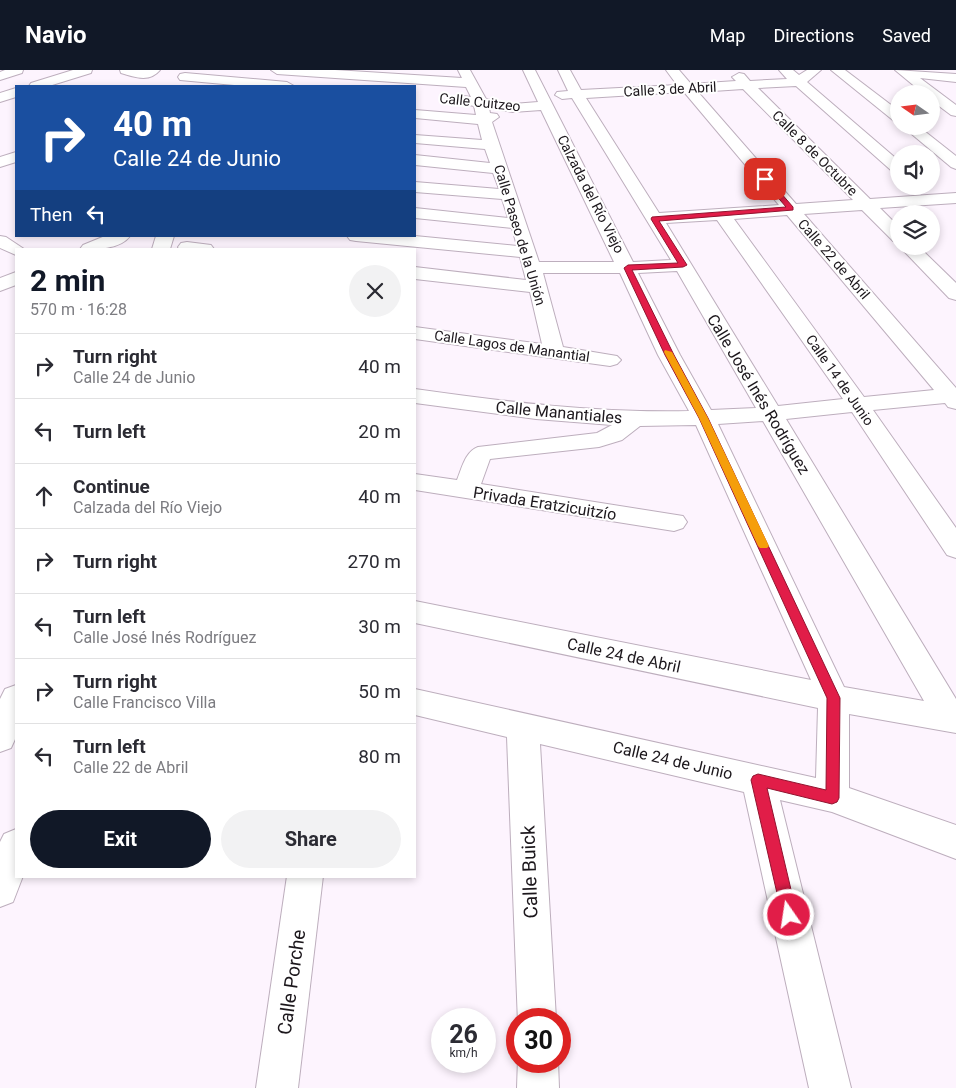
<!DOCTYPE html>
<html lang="en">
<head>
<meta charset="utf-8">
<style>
  body { margin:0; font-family:Roboto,sans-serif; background:#f2f2f3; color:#2b2b33; height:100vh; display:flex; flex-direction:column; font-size:19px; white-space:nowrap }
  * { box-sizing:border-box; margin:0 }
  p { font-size:16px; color:#7c7c81 }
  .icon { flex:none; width:28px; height:28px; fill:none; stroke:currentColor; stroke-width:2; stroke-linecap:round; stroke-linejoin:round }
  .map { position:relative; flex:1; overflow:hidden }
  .side { position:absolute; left:15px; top:178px; width:401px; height:630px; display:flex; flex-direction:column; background:#fff; border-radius:0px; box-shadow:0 2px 8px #0003 }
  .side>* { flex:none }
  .top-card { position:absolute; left:15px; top:15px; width:401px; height:152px; border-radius:0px; box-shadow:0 2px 8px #0003; background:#1a4fa0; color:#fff; overflow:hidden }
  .needle { width:32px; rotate:284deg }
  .controls { position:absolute; left:890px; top:15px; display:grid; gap:10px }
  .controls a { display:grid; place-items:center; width:50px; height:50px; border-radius:50%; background:#fff; box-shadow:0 2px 8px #0003; font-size:25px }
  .speed { position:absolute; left:431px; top:938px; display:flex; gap:10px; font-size:25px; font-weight:700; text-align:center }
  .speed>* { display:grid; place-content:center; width:65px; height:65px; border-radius:50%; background:#fff; box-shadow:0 2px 8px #0003; line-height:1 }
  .speed small { font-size:12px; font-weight:400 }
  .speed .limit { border:8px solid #d22; background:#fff; color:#111 }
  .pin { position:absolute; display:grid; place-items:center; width:42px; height:42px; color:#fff; margin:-21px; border-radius:10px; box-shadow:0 2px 8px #0006 }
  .me { position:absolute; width:55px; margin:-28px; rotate:347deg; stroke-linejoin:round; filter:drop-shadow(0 0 4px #0008) }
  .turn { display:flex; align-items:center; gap:18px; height:105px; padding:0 15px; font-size:22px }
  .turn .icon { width:65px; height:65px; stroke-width:2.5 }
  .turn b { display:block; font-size:35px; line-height:42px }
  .then { display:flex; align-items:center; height:48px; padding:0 15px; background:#0003; gap:10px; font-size:19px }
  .round { display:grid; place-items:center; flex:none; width:52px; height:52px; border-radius:26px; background:#f2f2f3 }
  .overview { display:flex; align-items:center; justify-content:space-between; height:85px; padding:0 15px }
  h1 { font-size:30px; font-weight:700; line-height:38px; color:#111827 }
  .primary-button { display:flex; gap:10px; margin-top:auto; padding:10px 15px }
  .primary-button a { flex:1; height:58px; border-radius:30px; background:#111827; color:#fff; font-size:20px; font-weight:700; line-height:58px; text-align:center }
  .primary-button a+a { background:#f2f2f3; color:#2b2b33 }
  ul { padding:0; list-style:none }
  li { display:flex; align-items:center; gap:15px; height:65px; padding:0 15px; border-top:1px solid #e1e1e2 }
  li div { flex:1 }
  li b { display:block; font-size:19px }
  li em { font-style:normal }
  header { display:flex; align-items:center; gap:30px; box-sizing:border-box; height:70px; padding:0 25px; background:#111827; color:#fff }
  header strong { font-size:24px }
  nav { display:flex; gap:28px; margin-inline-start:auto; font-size:18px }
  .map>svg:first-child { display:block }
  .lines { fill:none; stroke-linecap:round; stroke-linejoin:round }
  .minor-casing { stroke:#bdaebd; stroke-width:2 }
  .minor { fill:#fff; fill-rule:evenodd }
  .route { fill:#e11d48; stroke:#92132f }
  .slow { fill:#f59e0b }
  .labels { text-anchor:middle; stroke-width:4; stroke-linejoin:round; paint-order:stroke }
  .far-street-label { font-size:14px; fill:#1c171c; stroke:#fff }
  .street-label { font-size:16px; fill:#1c171c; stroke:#fff }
  .near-street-label { font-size:19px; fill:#1c171c; stroke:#fff }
</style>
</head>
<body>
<header>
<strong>Navio</strong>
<nav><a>Map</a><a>Directions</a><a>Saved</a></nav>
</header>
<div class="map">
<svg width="956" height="1018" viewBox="0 0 956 1018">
  <rect width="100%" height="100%" fill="#fdf4fe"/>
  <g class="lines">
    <g class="minor-casing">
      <g id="minor">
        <polygon points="5,0 23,0 22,3 0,10 0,2"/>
        <polygon points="73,0 92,0 91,3 49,16 29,16 31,13"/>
        <path d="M120,0H160C149,13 135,7 121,3Z"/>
        <path d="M271,0H335L462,8L458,0H470L486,29L513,34L538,32L523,0H535L633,192L671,190L572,28L562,29L555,25L557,22L568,21L558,0H570L581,20L677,15L666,0H679L691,14L736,11L732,7L739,3L744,4L750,11L787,9L779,0H793L799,5L807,0H821L807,12L899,91V104L893,102L796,16L758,18L870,129L956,123V133L880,138L899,157V172L893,171L862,140L804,144L956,318V339L948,337L945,333L873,340L956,458V488L947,485L852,342L786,349L956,629V663L849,644V718L956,755V789L832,742L780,730L851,1018H809L744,722L540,674L556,949H518V953L507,667L415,645V619L816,708L818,638L415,553V531L811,610L696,355L640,356L622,370L599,377L490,389L481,414L683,446L687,452L683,458L674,461L415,420V404L457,410C462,398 465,382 478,377L597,363L612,355L536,349L415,333V319C506,332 597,343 689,341L658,285L620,203H543L563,277L617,286L621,290L617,294L610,296L415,269V257L542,274L530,222L415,209V197L526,210L520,187L356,171L350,170L347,166H415L517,176L512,158L415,148V138L508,148L502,129L415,122V112L499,119L493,103L415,95V85L490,93L485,79L415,73V65L482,70L478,54L415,48V40L476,45L474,36L458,33L456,30L463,26L471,27L466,17L277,4ZM743,19L853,130L796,134L698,22ZM684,22L779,135L659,143L586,28ZM489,38L513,42L541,40L614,192H539L492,52L499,47L497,44L490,43ZM787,145L934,320L864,327L734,149ZM717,150L843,329L778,336L666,153ZM677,201L756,338L711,340L680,285L638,203ZM763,351L924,631L844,617L718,354Z"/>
        <polygon points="831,0 845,0 899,41 899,52 894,51"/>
        <polygon points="895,0 956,4 956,12 920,8 956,35 956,46 951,45 931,30 931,24 924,24"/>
        <polygon points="185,3 287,12 294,16 245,16 180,10 178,7 180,4"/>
        <polygon points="16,18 16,27 0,32 0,23"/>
        <polygon points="902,56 918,56 956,86 956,99 951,97"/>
        <polygon points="16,82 16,92 0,97 0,87"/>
        <polygon points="0,166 6,167 24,179 16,179 16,185 0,178"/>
        <path d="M105,166H130C120,180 95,179 80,179L83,175Z"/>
        <polygon points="156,166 174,166 170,179 152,179"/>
        <polygon points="187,172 211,175 214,179 179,179 178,177 181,173"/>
        <polygon points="899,176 918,176 956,213 956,230 949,228"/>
        <polygon points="16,202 16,215 0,221 0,208"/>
        <polygon points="16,615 16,667 11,678 0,682 0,629 5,619"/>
        <polygon points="16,759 16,806 23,806 13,832 0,837 0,772 4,764"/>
        <polygon points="287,806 323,806 298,1018 256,1018"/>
        <polygon points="518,988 518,991 558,991 559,1018 517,1018"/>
      </g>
    </g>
    <use href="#minor" class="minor"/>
  </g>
  <polygon class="route" points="763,107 767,107 793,137 793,140 659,151 687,195 683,197 632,200 674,285 708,348 840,628 839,728 837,732 832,734 767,718 797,845 795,850 789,852 784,850 782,845 751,710 753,706 758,704 826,720 827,628 699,348 665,285 624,198 628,195 678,193 651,149 652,147 786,137 763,110"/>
  <polygon class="slow" points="665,280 672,282 708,348 769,476 767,478 760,478 758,476 699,348 664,282"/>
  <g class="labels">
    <g class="far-street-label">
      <text transform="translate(670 19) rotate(-3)" y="5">Calle 3 de Abril</text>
      <text transform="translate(480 32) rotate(6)" y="5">Calle Cuitzeo</text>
      <text transform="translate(815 83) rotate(45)" y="5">Calle 8 de Octubre</text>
      <text transform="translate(591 124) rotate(63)" y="5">Calzada del Río Viejo</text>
      <text transform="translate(520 165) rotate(73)" y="5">Calle Paseo de la Unión</text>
      <text transform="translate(834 189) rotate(49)" y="5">Calle 22 de Abril</text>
      <text transform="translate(512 276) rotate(8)" y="5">Calle Lagos de Manantial</text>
      <text transform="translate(840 310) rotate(55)" y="5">Calle 14 de Junio</text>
    </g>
    <g class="street-label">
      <text transform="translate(759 324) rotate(59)" y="6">Calle José Inés Rodríguez</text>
      <text transform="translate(559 342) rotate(5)" y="6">Calle Manantiales</text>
      <text transform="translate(545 433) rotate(9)" y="6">Privada Eratzicuitzío</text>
      <text transform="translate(624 585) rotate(12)" y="6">Calle 24 de Abril</text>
      <text transform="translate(673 690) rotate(13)" y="6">Calle 24 de Junio</text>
    </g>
    <g class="near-street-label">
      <text transform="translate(529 802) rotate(-92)" y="7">Calle Buick</text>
      <text transform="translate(291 912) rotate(-82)" y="7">Calle Porche</text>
    </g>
  </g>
</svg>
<div class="controls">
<a><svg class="needle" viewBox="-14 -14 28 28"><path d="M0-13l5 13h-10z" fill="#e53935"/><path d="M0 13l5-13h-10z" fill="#7c7c81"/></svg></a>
<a><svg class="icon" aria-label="sound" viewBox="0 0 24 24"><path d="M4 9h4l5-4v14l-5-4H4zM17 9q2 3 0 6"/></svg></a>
<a><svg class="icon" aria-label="layers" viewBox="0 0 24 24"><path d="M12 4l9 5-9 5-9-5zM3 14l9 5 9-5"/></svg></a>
</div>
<div class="speed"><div>26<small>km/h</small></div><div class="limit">30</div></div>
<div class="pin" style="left:765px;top:109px;background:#d93025"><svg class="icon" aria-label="arrive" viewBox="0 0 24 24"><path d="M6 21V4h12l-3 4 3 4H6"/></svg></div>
<svg class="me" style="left:789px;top:845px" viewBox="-20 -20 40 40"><circle r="17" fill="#e11d48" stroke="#fff" stroke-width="3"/><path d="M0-11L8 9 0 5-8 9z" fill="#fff"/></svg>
<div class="top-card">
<div class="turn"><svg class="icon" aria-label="right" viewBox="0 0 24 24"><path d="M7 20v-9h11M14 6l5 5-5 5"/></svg><div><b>40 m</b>Calle 24 de Junio</div></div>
<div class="then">Then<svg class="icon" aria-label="left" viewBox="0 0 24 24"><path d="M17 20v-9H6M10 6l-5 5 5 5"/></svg></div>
</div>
<section class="side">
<div class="overview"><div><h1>2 min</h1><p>570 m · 16:28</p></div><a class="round"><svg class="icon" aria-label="close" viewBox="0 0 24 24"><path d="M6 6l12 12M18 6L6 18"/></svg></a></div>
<ul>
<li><svg class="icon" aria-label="right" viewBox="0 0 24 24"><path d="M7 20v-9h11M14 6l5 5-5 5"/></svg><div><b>Turn right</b><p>Calle 24 de Junio</p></div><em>40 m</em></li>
<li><svg class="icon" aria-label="left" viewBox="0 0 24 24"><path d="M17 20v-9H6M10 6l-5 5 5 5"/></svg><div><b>Turn left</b></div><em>20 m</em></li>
<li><svg class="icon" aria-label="ahead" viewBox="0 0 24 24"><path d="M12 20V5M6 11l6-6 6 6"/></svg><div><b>Continue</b><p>Calzada del Río Viejo</p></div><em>40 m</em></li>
<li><svg class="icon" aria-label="right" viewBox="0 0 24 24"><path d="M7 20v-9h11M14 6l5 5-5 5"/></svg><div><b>Turn right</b></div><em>270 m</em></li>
<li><svg class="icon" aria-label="left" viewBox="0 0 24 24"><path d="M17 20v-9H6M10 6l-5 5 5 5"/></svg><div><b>Turn left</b><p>Calle José Inés Rodríguez</p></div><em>30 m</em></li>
<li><svg class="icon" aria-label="right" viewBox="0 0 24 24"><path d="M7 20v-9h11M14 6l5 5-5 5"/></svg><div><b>Turn right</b><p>Calle Francisco Villa</p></div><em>50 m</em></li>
<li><svg class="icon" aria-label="left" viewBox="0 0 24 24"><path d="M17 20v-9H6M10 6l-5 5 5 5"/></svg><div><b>Turn left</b><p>Calle 22 de Abril</p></div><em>80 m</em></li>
</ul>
<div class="primary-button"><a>Exit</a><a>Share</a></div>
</section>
</div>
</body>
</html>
